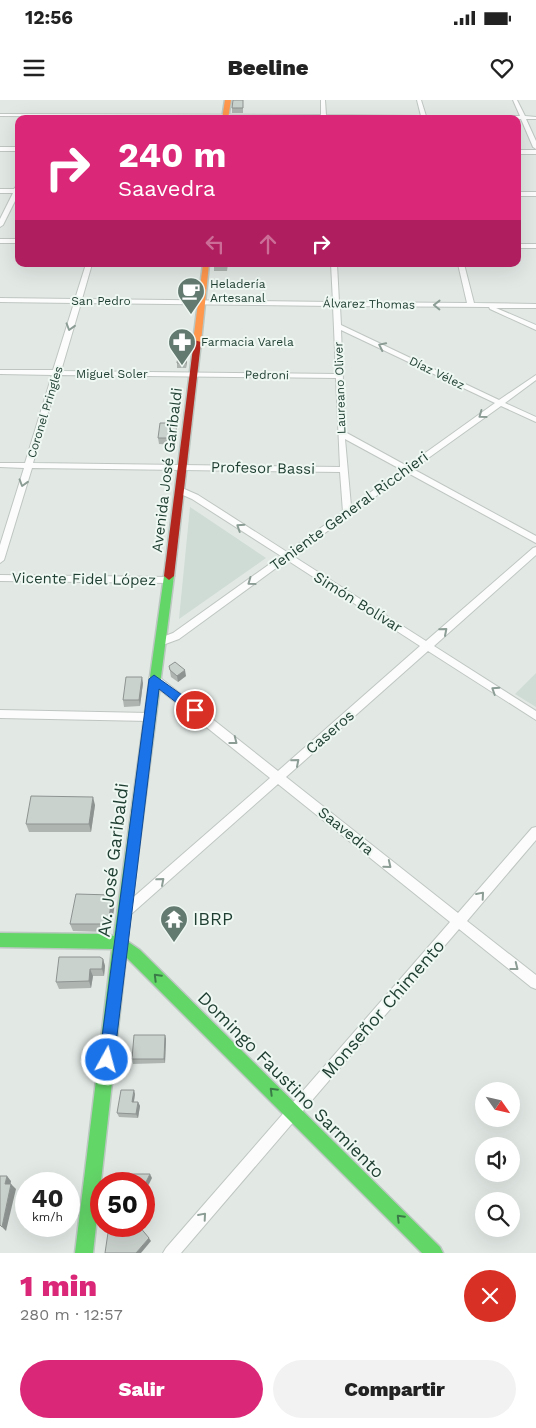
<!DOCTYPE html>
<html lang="es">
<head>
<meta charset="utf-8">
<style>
  body { margin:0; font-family:"Work Sans",sans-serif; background:#f2f2f2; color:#222; height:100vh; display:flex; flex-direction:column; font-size:19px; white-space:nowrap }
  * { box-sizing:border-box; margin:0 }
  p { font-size:16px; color:#767676 }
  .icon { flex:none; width:28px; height:28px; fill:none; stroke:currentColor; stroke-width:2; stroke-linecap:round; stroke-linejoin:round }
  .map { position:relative; height:1153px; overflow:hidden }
  .side { display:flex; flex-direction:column; background:#fff; flex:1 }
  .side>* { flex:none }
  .hud { position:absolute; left:15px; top:15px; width:506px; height:152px; border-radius:10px; box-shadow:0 5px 20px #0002; background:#db2777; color:#fff; overflow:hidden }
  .needle { width:32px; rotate:124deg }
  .buttons { position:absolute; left:475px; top:982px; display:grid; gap:10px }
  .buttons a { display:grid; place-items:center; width:45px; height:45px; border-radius:50%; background:#fff; box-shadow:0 5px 20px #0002; font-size:25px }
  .speed { position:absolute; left:15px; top:1072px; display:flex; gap:10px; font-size:25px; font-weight:700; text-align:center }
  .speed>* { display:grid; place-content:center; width:65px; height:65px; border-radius:50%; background:#fff; box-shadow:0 5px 20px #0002; line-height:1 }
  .speed small { font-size:12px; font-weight:400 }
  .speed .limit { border:8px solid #d22; background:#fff; color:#111 }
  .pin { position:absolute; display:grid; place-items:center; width:42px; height:42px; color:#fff; margin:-21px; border:2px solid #fff; border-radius:50%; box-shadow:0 1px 5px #0007 }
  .me { position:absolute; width:55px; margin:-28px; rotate:7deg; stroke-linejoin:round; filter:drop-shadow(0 0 4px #0008) }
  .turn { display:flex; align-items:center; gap:18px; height:105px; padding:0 20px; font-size:22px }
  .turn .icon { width:65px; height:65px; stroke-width:2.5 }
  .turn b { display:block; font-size:35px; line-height:42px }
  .lanes { display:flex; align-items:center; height:48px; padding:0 20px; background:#0003; justify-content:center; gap:25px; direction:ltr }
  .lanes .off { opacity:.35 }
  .round { display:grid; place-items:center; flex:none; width:52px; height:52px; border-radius:26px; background:#f2f2f2 }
  .summary { display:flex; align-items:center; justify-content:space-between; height:85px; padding:0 20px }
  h1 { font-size:30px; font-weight:800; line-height:38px; color:#db2777 }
  .button { display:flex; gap:10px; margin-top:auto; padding:10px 20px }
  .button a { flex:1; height:58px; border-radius:30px; background:#db2777; color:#fff; font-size:20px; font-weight:800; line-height:58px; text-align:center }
  .button a+a { background:#f2f2f2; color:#222 }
  .status { display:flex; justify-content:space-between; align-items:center; height:35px; padding:0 25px; background:#fff; direction:ltr }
  .status svg { height:14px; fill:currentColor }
  header { display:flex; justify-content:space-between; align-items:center; height:65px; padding:0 20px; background:#fff; font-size:22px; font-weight:800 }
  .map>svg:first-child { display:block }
  .built { fill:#cfdbd5 }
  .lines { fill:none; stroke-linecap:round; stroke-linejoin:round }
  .street-casing { stroke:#bfc6c2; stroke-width:2 }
  .fast-casing { stroke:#bdc7c2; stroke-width:3 }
  .slow-casing { stroke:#bdc7c2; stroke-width:3 }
  .jam-casing { stroke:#bdc7c2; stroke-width:3 }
  .street { fill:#fbfcfb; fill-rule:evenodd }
  .fast { fill:#63d668; fill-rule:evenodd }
  .slow { fill:#ff974d; fill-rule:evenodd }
  .jam { fill:#b3261e; fill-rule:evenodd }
  .wall { fill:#aeb5b1 }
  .shaded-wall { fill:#8d9390 }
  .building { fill:#cad2ce; stroke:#8d9390 }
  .oneway { stroke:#8c9d96 }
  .oneway2 { stroke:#3a7b48 }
  .route { fill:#1a73e8; stroke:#114b97 }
  .labels { text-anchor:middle; stroke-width:4; stroke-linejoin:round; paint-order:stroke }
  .far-poi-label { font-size:12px; fill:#1e3e32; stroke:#f0f8f3; text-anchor:start }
  .far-street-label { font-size:12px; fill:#1e3e32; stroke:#f0f8f3 }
  .street-label { font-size:15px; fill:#1e3e32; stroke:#f0f8f3 }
  .near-street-label { font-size:18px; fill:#1e3e32; stroke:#f0f8f3 }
  .near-poi-label { font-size:18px; fill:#1e3e32; stroke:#f0f8f3; text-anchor:start }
</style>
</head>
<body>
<div class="status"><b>12:56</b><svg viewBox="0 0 49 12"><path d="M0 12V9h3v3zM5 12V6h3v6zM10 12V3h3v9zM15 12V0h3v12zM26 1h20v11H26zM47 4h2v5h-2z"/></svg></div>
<header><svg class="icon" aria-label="menu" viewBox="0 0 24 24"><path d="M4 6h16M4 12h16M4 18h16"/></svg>Beeline<svg class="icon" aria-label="heart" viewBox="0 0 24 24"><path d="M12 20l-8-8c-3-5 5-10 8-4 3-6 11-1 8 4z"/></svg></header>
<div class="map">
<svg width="536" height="1153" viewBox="0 0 536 1153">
  <rect width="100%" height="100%" fill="#e2e9e5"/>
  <g class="built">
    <polygon points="190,407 266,458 179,519"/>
    <polygon points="536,573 536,607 515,594"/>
  </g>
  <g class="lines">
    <g class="street-casing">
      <g id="street">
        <polygon points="321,0 325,0 326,15 421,16 417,0 421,0 426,16 520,16 513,0 517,0 525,16 536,17 536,19 526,19 536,41 536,49 533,47 521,19 518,19 0,16 0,14 321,15"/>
        <rect x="0" y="47" width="19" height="4"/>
        <rect x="518" y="50" width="18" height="4"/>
        <polygon points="19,83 19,93 3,125 0,127 0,119 13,93 0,93 0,89 14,89"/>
        <rect x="518" y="92" width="18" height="4"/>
        <rect x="0" y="139" width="19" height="4"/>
        <rect x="518" y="144" width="18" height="4"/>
        <path d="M86,164H92L82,199L333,202L331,164H337L339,202L467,203L458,164H464L474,203L536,204V208H496L536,225V230L490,209L489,207L340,206L341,225L499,300L536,275V280L505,303L536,317V322L501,306L413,369L536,436V443L408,373L293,456L426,541L533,448L536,447V455L434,546L536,611V620L428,551L286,677L458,813L532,728L536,727V740L467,821L536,875V889L531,887L459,829L181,1153H163L166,1148L450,822L278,684L129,816L125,818L121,816L119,812L121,808L270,678L150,582L149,579L150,576H158L278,671L420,546L287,460L179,539L160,546L155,542L157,539L173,533L281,456L192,399L176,392V388H182L198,395L287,452L343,412L340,372L32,368L4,460L0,463V445L24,368L0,367V363H25L52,275L0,274V270H53L74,203L0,202V198L75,199ZM81,203L333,206L336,274L61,271ZM341,230L495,303L407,366L345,332ZM59,275L336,278L340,367L33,363ZM345,339L402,370L351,406Z"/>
        <polygon points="0,475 169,477 174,480 169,483 0,481"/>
        <polygon points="0,610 149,613 153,614 154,617 153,620 149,621 0,618"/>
      </g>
    </g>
    <g class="fast-casing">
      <polygon id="fast" points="169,472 174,476 127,841 140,850 440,1147 443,1153 422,1153 126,857 93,1153 75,1153 112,849 0,847 0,833 105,834 114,836 164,476"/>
    </g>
    <g class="slow-casing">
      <g id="slow">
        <polygon points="225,0 231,0 228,19 222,19"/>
        <polygon points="203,164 209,164 201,242 197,244 193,242"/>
      </g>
    </g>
    <g class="jam-casing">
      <polygon id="jam" points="194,240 201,242 174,476 169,480 164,476"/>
    </g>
    <use href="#street" class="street"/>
    <use href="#fast" class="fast"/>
    <use href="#slow" class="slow"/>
    <use href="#jam" class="jam"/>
  </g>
  <g class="wall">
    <polygon points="243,0 243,13 232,13 232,8"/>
    <polygon points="214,164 228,164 227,171 214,171"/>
    <polygon points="189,243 186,268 177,268 177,263"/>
    <polygon points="177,329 175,345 159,344 158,338"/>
    <polygon points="169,566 186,576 178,582 171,577"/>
    <polygon points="143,583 140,606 124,607 123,600"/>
    <polygon points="95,705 91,732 29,732 26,724"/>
    <polygon points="112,795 115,803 111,827 105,832 73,831 70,824"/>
    <polygon points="103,859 105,866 104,876 93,876 91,888 59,889 56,882"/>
    <polygon points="165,935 166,939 165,963 133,964 132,959"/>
    <polygon points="135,994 134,1002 138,1002 140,1006 138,1018 119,1017 117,1013"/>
  </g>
  <g class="shaded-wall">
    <polygon points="189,237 189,243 186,268 186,263"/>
    <polygon points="177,323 177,329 175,345 175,338"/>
    <polygon points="185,570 186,576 178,582 177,576"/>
    <polygon points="142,577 143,583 140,606 139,600"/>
    <polygon points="93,697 95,705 91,732 89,724"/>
    <polygon points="112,795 115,803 111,827 105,832 103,824"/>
    <polygon points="103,859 105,866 104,876 102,869"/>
    <polygon points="90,869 93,876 91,888 89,881"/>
    <polygon points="165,935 166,939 165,963 164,959"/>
    <polygon points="134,990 135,994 133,1006 132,1002"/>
    <polygon points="138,1002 140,1006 138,1018 136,1014"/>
    <polygon points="150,1074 152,1078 147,1088 145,1084"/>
    <polygon points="7,1076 11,1081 10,1088 5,1084"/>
    <polygon points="11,1084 16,1089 6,1131 2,1127"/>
    <polygon points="149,1138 151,1141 141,1153 136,1153"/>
  </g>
  <g class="building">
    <polygon points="233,0 243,0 243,8 232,8"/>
    <rect x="214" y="164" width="13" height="1"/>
    <polygon points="181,237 189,237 186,263 177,263"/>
    <polygon points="160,323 177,323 175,338 158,338"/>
    <polygon points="175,562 185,570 177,576 170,570 169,566"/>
    <polygon points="126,577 142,577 139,600 123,600"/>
    <polygon points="31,696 93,697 89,724 26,724"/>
    <polygon points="76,794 112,795 109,819 103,824 70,824"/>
    <polygon points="59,857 100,857 103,859 102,869 90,869 89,881 56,882"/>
    <polygon points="134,935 165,935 164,959 132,959"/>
    <polygon points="121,990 134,990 132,1002 138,1002 136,1014 117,1013"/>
    <polygon points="116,1074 150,1074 145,1084 115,1084"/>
    <polygon points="0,1076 7,1076 5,1084 11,1084 2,1127 0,1125"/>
    <polygon points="109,1126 139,1126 149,1138 136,1153 105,1153"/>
  </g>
  <defs><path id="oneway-chevron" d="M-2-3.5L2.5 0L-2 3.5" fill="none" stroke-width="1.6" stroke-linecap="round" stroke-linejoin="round" transform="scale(1.25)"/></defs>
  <g class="oneway">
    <use href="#oneway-chevron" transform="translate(437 205) rotate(-179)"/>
    <use href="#oneway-chevron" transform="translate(70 227) rotate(107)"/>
    <use href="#oneway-chevron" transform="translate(382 246) rotate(-154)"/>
    <use href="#oneway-chevron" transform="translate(482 315) rotate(144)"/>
    <use href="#oneway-chevron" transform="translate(23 383) rotate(107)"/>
    <use href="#oneway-chevron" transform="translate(240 427) rotate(-147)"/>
    <use href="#oneway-chevron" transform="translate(251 482) rotate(144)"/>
    <use href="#oneway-chevron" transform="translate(444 531) rotate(-41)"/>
    <use href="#oneway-chevron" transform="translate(495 590) rotate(-147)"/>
    <use href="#oneway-chevron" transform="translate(234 641) rotate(38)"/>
    <use href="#oneway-chevron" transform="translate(296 662) rotate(-41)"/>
    <use href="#oneway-chevron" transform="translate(388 765) rotate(39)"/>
    <use href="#oneway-chevron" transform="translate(161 781) rotate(-41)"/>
    <use href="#oneway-chevron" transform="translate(481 795) rotate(-49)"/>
    <use href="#oneway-chevron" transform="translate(515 867) rotate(38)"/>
    <use href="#oneway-chevron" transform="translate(203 1116) rotate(-49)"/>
  </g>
  <g class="oneway2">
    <use href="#oneway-chevron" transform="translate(157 877) rotate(-135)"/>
    <use href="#oneway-chevron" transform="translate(273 991) rotate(-135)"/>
    <use href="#oneway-chevron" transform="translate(400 1118) rotate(-135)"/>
  </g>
  <polygon class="route" points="154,575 199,607 201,610 199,614 191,614 159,589 114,960 112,965 107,968 101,965 99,960 149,579"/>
  <defs>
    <g id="cafe-pin" transform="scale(1.4375)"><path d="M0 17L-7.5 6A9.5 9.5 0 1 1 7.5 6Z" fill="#637a71" stroke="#f0f8f3"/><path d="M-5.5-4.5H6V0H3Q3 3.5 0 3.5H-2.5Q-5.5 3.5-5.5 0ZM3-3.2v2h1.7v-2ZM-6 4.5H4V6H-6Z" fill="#fff"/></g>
    <g id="pharmacy-pin" transform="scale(1.4375)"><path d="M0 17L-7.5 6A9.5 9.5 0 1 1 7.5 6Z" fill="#637a71" stroke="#f0f8f3"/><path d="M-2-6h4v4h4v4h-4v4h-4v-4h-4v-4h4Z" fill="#fff"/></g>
    <g id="temple-pin" transform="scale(1.4375)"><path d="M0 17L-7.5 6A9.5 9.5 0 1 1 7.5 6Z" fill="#637a71" stroke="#f0f8f3"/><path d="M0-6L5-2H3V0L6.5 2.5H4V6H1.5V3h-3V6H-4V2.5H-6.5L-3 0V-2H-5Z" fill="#fff"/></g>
  </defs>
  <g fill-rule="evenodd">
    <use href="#cafe-pin" x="191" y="191"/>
    <use href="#pharmacy-pin" x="182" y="242"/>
    <use href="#temple-pin" x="174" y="819"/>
  </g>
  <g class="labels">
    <g class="far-poi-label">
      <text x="210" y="188">Heladería<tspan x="210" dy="14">Artesanal</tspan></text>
      <text x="201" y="246">Farmacia Varela</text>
    </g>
    <g class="far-street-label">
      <text x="101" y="205">San Pedro</text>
      <text transform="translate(369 204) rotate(1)" y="4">Álvarez Thomas</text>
      <text transform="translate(437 273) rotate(26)" y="4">Díaz Vélez</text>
      <text x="112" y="278">Miguel Soler</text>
      <text transform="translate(267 275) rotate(1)" y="4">Pedroni</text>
      <text transform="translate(340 288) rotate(-92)" y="4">Laureano Oliver</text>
      <text transform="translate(45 312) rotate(-73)" y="4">Coronel Pringles</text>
    </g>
    <g class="street-label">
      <text transform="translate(263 368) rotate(1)" y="5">Profesor Bassi</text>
      <text transform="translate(167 370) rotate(-83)" y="5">Avenida José Garibaldi</text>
      <text transform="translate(349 411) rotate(-36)" y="5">Teniente General Ricchieri</text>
      <text transform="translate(84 479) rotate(1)" y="5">Vicente Fidel López</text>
      <text transform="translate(358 502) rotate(32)" y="5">Simón Bolívar</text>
      <text transform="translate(330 632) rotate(-41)" y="5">Caseros</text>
      <text transform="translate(346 731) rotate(39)" y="5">Saavedra</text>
    </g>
    <g class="near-street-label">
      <text transform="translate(113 760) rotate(-83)" y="6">Av. José Garibaldi</text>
      <text transform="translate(383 909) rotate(-49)" y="6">Monseñor Chimento</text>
      <text transform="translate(291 985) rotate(45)" y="6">Domingo Faustino Sarmiento</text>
    </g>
    <g class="near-poi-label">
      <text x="193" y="825">IBRP</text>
    </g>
  </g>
</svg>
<div class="buttons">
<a><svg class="needle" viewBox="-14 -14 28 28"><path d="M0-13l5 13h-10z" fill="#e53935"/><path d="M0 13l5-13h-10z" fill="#767676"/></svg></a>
<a><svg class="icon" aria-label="sound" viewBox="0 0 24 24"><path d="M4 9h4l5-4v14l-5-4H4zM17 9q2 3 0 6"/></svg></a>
<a><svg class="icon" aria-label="search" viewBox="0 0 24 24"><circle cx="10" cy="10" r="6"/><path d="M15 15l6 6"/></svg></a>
</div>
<div class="speed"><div>40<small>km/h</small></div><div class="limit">50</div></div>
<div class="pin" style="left:195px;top:610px;background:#d93025"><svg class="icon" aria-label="arrive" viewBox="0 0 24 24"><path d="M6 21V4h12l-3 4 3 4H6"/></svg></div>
<svg class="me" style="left:107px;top:960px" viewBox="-20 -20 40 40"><circle r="17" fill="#1a73e8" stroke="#fff" stroke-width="3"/><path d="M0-11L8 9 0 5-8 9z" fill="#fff"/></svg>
<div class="hud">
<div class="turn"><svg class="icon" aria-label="right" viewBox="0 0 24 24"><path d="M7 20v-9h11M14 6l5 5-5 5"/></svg><div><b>240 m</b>Saavedra</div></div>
<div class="lanes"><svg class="icon off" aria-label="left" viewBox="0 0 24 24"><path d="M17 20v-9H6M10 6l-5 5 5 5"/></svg><svg class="icon off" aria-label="ahead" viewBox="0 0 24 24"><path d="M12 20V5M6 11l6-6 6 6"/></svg><svg class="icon" aria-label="right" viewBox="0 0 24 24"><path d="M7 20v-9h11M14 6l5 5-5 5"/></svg></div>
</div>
</div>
<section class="side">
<div class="summary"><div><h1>1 min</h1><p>280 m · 12:57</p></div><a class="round" style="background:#d93025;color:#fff"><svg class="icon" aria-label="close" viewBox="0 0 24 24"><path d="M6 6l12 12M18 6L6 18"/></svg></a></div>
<div class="button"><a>Salir</a><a>Compartir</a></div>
</section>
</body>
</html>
